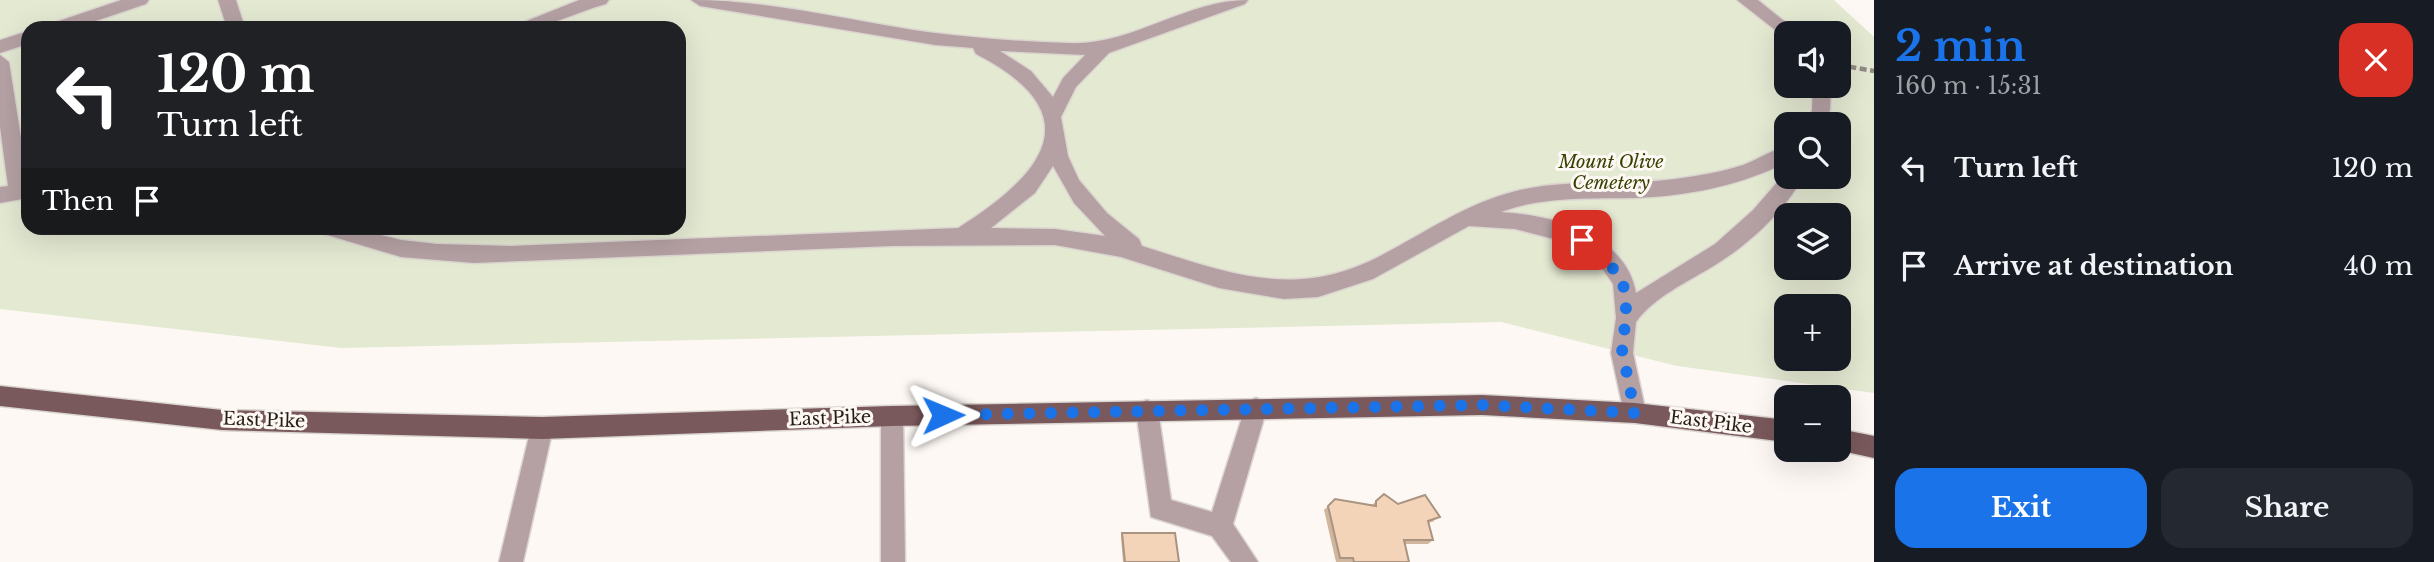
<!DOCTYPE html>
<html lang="en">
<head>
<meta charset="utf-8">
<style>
  body { margin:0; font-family:"Libre Baskerville",serif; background:#242831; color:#f1f3f6; height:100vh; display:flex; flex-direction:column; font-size:26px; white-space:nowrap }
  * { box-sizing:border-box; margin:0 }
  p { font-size:23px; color:#9ea1a6 }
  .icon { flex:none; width:38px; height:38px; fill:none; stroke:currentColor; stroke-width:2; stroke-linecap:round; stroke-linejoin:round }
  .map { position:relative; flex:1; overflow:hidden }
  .side { display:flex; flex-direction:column; background:#171b24; width:560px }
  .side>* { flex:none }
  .top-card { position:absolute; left:21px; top:21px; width:665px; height:214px; border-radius:21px; box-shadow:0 7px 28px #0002; background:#202124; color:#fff; overflow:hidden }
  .tools { position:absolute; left:1774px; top:21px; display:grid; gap:14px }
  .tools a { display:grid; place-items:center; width:77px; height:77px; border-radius:14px; background:#171b24; box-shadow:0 7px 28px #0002; font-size:35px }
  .pin { position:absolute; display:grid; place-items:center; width:60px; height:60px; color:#fff; margin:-30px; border-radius:14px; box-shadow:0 4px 10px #0006 }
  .me { position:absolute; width:77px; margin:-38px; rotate:89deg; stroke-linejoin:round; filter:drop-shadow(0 0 5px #0008) }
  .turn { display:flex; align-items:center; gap:24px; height:147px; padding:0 21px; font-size:32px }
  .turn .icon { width:91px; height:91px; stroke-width:2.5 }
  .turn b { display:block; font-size:49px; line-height:60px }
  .then { display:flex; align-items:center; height:66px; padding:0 21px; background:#0003; gap:14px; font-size:26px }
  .round { display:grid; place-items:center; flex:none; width:74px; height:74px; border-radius:21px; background:#242831 }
  .headline { display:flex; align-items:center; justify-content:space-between; height:119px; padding:0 21px }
  h1 { font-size:42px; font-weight:700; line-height:52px; color:#1a73e8 }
  .primary-button { display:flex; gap:14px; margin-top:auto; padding:14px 21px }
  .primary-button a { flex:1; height:80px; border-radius:21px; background:#1a73e8; color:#fff; font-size:28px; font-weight:700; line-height:80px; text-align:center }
  .primary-button a+a { background:#242831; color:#f1f3f6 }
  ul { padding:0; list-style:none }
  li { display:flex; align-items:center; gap:21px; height:98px; padding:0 21px }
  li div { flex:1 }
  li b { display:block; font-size:26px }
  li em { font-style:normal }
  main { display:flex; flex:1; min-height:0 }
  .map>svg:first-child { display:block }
  .green { fill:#e4e9d2; fill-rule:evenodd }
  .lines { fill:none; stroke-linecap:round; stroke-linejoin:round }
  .minor-casing { stroke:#dbd5d0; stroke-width:3 }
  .major-casing { stroke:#dbd5d0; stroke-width:3 }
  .path { stroke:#928b85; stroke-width:4.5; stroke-dasharray:7 3.5; stroke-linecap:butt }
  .minor { fill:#b5a1a3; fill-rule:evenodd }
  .major { fill:#7a595c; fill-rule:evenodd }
  .wall { fill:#d1b69e }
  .building { fill:#f3d4b8; stroke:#aa9481; stroke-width:2 }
  .route { stroke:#1a73e8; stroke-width:12; stroke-dasharray:0 21.6 }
  .labels { text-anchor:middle; stroke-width:6; stroke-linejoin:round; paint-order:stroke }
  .park-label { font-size:18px; font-style:italic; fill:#384000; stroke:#fdf8f4 }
  .street-label { font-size:18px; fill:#261d15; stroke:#fdf8f4 }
</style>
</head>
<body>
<main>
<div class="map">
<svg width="1874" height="562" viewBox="0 0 1874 562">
  <rect width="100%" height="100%" fill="#fdf8f4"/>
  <path class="green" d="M0,0H1834L1874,37V393L1677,366L1501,322L341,348L0,309ZM28,28H679V228H28ZM1787,33H1839V86H1787ZM1787,124H1839V177H1787ZM1787,215H1839V268H1787ZM1787,306H1839V359H1787Z"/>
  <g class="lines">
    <g class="minor-casing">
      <g id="minor">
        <polygon points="121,0 149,0 146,4 75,28 47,28 50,24"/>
        <polygon points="218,0 236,0 245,28 227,28"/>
        <path d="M579,0H609L606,4C574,13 549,28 516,28L519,24Z"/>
        <path d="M691,0C774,0 853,22 935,33C978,38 1024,42 1068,43C1132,46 1185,0 1248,0L1245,4L1109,53L1076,87L1061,117L1068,156L1079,180L1107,213L1139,239L1142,246C1228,273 1296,301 1382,255C1426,232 1467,203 1516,191C1568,178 1622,186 1675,179C1698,176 1721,172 1743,165C1758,159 1772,150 1787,146V162C1740,186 1687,196 1635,198C1590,199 1543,196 1501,212C1552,215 1626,234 1636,293L1715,244L1753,210L1786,172L1787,177H1803C1785,211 1748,245 1715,265C1688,282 1655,296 1636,322L1633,353L1646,413L1643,420L1635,423L1627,420L1624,413L1611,353L1616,318L1613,284L1602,268L1569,243L1515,229L1469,226L1373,279L1318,297L1284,299L1219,288L1121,257L1055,245L892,246L474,263L401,257L324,234L321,228H353L401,240L437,244L511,246L958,228C1044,174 1093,114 976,54L973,48L935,45L700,6ZM1000,51L1085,55L1063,78L1053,97L1031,71ZM1053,166L1074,203L1105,236L1055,229L991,228L1035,193Z"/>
        <polygon points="1737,0 1758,0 1799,33 1787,33 1787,38 1784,37"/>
        <polygon points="28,31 28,44 0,53 0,40"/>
        <polygon points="0,55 9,62 28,182 28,198 0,203 0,187 8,186 0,127"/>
        <polygon points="1813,86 1831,86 1830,110 1825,124 1807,124 1812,110"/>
        <polygon points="1256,398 1264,401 1267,408 1233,524 1258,562 1231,562 1212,536 1151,517 1136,410 1139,403 1147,400 1155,403 1158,410 1171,500 1212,512 1245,408 1248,401"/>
        <polygon points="892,406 900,409 903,416 905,562 881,562 881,416 884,409"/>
        <polygon points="542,417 550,421 553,428 523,562 499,562 531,428 534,421"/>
      </g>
    </g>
    <g class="major-casing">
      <g id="major">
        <polygon points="0,386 222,410 542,417 892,406 1482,395 1635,403 1787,420 1787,442 1635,423 1482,415 892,426 542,439 222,430 0,406"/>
        <polygon points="1839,429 1874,436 1874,458 1837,450 1839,450"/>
      </g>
    </g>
    <polyline class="path" points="1839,65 1874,71"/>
    <use href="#minor" class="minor"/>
    <use href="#major" class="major"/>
  </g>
  <g class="wall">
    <polygon points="1384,494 1398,504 1435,521 1428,523 1433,540 1428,544 1405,544 1409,562 1336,562 1324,510 1335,499 1372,505"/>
    <polygon points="1122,533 1179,562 1123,562 1121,537"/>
  </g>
  <g class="building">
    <polygon points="1384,494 1398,504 1425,495 1440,517 1428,521 1433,540 1404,540 1409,562 1354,562 1353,558 1340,558 1328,506 1335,499 1376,506 1376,501"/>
    <polygon points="1122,533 1175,533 1179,562 1125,562"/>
  </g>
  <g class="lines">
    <polyline class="route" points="943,415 1482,405 1635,413 1621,345 1627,318 1623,282 1602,254 1582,240"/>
  </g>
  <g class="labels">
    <g class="park-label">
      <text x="1611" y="168">Mount Olive<tspan x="1611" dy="21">Cemetery</tspan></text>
    </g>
    <g class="street-label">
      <text transform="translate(830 418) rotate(-2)" y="6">East Pike</text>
      <text transform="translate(264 420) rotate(2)" y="6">East Pike</text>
      <text transform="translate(1711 422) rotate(7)" y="6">East Pike</text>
    </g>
  </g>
</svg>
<div class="tools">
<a><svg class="icon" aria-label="sound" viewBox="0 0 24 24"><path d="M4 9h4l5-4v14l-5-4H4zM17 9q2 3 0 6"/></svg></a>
<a><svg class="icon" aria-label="search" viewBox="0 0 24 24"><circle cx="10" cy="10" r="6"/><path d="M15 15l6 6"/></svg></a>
<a><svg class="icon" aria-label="layers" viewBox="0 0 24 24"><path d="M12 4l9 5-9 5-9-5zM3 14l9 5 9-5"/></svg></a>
<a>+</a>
<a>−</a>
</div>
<div class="pin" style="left:1582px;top:240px;background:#d93025"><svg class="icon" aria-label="arrive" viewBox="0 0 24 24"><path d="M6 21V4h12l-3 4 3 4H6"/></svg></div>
<svg class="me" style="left:943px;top:415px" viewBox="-20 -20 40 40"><path d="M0-17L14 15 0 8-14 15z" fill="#1a73e8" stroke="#fff" stroke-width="4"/></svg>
<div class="top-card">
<div class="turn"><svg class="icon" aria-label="left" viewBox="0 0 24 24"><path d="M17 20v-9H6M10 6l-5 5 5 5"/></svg><div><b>120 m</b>Turn left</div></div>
<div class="then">Then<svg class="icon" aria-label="arrive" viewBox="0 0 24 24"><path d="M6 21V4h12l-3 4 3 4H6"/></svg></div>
</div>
</div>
<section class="side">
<div class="headline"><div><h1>2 min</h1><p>160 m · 15:31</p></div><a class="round" style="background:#d93025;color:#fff"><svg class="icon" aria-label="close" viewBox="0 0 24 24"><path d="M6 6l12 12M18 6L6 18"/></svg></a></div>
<ul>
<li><svg class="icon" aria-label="left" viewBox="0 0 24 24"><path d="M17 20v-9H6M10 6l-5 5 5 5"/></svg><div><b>Turn left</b></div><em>120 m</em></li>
<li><svg class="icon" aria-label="arrive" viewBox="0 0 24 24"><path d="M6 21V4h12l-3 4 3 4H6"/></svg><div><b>Arrive at destination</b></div><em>40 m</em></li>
</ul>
<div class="primary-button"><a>Exit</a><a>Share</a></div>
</section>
</main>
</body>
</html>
